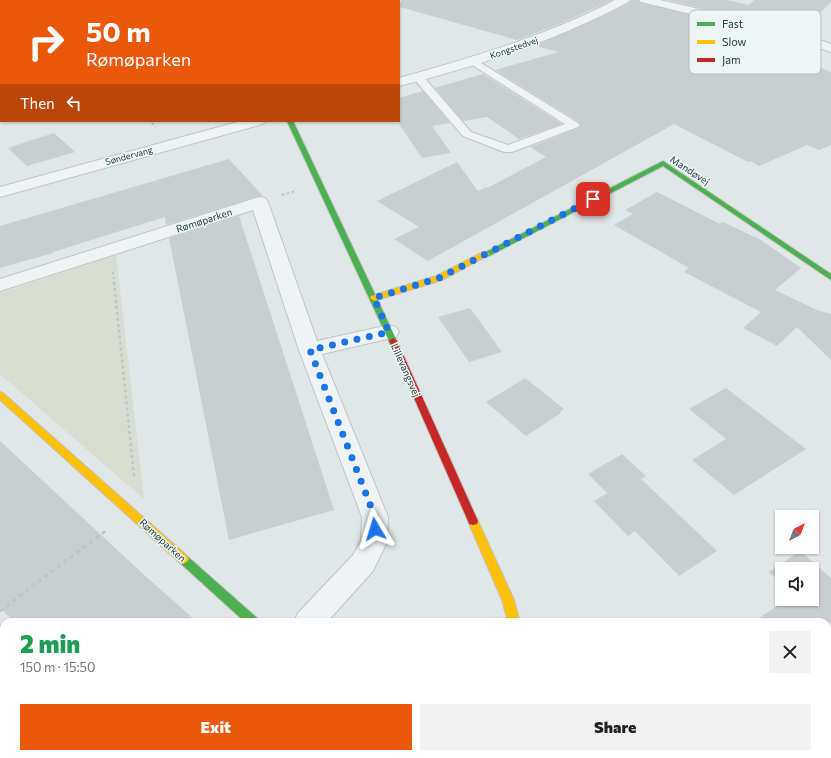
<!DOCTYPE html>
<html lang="en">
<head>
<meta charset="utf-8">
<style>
  body { margin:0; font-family:Commissioner,sans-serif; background:#f2f2f2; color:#202124; height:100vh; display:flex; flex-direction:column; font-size:15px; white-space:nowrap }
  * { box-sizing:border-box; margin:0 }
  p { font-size:13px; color:#757577 }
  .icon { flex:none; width:22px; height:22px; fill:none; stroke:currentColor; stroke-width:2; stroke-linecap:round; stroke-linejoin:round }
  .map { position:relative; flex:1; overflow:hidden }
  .sheet { position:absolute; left:0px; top:618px; width:831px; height:140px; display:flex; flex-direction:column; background:#fff; border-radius:12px 12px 0 0; box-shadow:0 1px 3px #0004 }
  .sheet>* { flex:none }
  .banner { position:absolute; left:0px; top:0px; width:400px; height:122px; box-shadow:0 1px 3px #0004; background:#ea580c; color:#fff; overflow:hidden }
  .needle { width:26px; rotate:42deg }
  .controls { position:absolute; left:775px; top:510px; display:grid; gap:8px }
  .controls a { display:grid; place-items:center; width:44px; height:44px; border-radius:0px; background:#fff; box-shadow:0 1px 3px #0004; font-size:20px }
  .pin { position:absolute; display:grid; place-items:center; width:34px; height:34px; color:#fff; margin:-17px; border-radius:8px; box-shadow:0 2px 6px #0006 }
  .me { position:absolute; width:44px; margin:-22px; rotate:353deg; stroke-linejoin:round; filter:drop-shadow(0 0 3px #0008) }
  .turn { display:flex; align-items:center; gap:14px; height:84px; padding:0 20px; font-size:18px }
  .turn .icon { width:52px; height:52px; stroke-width:2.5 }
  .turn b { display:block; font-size:28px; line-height:34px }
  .then { display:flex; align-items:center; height:38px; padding:0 20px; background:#0003; gap:8px; font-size:15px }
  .round { display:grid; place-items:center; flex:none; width:42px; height:42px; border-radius:0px; background:#f2f2f2 }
  .head { display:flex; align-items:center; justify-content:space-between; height:68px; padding:0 20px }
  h1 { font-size:24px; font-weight:800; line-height:30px; color:#1e9e55 }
  .primary-button { display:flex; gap:8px; margin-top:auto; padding:8px 20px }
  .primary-button a { flex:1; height:46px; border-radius:0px; background:#ea580c; color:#fff; font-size:16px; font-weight:800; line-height:46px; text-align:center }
  .primary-button a+a { background:#f2f2f2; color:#202124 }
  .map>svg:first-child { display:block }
  .green { fill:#d9dcd0 }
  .building { fill:#c9cece }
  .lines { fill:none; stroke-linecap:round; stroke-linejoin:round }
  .lane-casing { stroke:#bfc4c4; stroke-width:2 }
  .street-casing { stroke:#bfc4c4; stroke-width:2 }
  .fast-casing { stroke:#bfc4c4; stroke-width:2 }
  .slow-casing { stroke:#bfc4c4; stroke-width:2 }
  .jam-casing { stroke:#bfc4c4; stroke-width:2 }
  .path-far3 { stroke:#bfc5c5; stroke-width:1.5; stroke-dasharray:2 2; stroke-linecap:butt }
  .path-far2 { stroke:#bfc5c5; stroke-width:2; stroke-dasharray:2.5 2.5; stroke-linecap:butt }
  .path-far1 { stroke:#bfc5c5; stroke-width:2.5; stroke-dasharray:3 3; stroke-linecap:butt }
  .path { stroke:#bfc5c5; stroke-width:3; stroke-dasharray:4 4; stroke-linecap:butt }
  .lane { fill:#f0f3f3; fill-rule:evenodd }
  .street { fill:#f0f3f3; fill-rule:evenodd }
  .fast { fill:#4caf50; fill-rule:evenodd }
  .slow { fill:#ffc107; fill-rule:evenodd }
  .jam { fill:#c62828; fill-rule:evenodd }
  .route { stroke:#1a73e8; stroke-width:7; stroke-dasharray:0 12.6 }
  .labels { text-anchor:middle; stroke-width:3; stroke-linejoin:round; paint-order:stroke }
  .far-street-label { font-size:9px; fill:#264140; stroke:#edf6f5 }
  .street-label { font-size:10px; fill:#264140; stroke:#edf6f5 }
  .key { fill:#edf6f5; stroke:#b1c0bf; stroke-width:1 }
  .key-label { font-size:11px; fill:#264140 }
</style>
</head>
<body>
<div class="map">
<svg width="831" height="758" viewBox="0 0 831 758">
  <rect width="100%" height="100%" fill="#e1e6e6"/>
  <polygon class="green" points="116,255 144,499 0,374 0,293"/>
  <g class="building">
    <polygon points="401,0 612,0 562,23 517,40 400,7"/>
    <polygon points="632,0 638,0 641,3 784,38 764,45 831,72 831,145 819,150 807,145 759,166 750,161 748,162 674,124 428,261 394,239 419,227 377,201 457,162 478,191 486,187 487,188 546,157 530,147 579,128 581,126 579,122 495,70 559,52 535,46 601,17 629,3"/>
    <polygon points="667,0 727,0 749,5 754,0 831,0 831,2 801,32"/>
    <polygon points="483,74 562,124 519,139 487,117 463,121 435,88"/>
    <polygon points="423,91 450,123 432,126 451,153 422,158 399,124 399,98"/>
    <polygon points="54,133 75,152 27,166 8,148"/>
    <polygon points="229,159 263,196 259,196 166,225 165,217 53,252 53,253 0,268 0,226"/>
    <polygon points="657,192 720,224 723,222 761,240 801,268 775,290 817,310 831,314 831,360 797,327 777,346 743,328 761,312 684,272 689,268 614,225 633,214 625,210"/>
    <polygon points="239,216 334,510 229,540 169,238"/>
    <polygon points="470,308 502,352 469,362 438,317"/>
    <polygon points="525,378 564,409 560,412 561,413 526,436 486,402"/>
    <polygon points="726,388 806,449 734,495 692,460 726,439 689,409"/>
    <polygon points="0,441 142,573 197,622 14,622 0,607"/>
    <polygon points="622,454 646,476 641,479 717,551 679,576 635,531 628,536 594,501 607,493 588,474"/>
    <polygon points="800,551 831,578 831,622 753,622 788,599 812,599 812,569 782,569 782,584 769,572"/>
  </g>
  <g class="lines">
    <g class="lane-casing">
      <polygon id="lane" points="473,58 578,123 580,125 578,127 512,152 504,152 463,136 414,79 413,77 414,75 422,75 471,132 508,145 565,124 469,63 468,61 469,59"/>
    </g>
    <g class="street-casing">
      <g id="street">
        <polygon points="167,0 180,0 181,1 168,1"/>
        <path d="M615,0H630L628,2C556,41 478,66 399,86V78C474,57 546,36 615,0Z"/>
        <polygon points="639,0 660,0 798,32 831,44 831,52 790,38 641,2"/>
        <rect x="0" y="45" width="1" height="8"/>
        <polygon points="241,121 265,121 263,124 0,197 0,187"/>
        <polygon points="259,197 265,198 268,202 317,341 389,325 396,327 399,332 396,337 322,354 388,517 387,542 373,571 327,622 294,622 298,613 353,555 361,541 362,517 299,350 253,210 0,291 0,279"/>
        <polygon points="389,754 424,754 425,758 390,758"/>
        <rect x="515" y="754" width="32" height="4"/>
      </g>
    </g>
    <g class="fast-casing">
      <g id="fast">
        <polygon points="287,121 293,121 397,341 396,343 390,343 389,341"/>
        <polygon points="663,161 831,274 831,280 663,166 489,256 486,256 482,254"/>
        <polygon points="183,554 187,556 257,618 259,622 245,622 179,562 177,559 179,556"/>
      </g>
    </g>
    <g class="slow-casing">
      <g id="slow">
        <polygon points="483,252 486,252 490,254 442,280 374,301 370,298 371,296 436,276"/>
        <polygon points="0,392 3,393 187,556 189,559 187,562 183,564 179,562 0,400"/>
        <polygon points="473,517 477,518 478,521 514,600 520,622 508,622 502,600 468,521 469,518"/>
      </g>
    </g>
    <g class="jam-casing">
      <polygon id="jam" points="393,338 397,341 478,521 477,524 473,525 469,524 468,521 389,341"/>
    </g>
    <polyline class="path-far3" points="151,121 153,124"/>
    <g class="path-far2">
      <polyline points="152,123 156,127"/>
      <polyline points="282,195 296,191"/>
      <polyline points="113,272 114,283"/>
    </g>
    <polyline class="path-far1" points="114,282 134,476"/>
    <polyline class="path" points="0,611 108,529"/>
    <use href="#lane" class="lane"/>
    <use href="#street" class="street"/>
    <use href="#fast" class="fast"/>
    <use href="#slow" class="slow"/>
    <use href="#jam" class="jam"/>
  </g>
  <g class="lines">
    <polyline class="route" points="375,529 375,517 310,350 389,332 374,298 439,278 593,199"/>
  </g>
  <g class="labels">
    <g class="far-street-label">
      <text transform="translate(514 48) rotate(-19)" y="3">Kongstedvej</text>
      <text transform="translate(129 156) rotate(-15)" y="3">Søndervang</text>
    </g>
    <g class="street-label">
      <text transform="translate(690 170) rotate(33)" y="4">Mandøvej</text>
      <text transform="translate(204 220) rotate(-18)" y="4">Rømøparken</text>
      <text transform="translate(406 370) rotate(66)" y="4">Lillevangsvej</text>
      <text transform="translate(163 540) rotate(42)" y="4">Rømøparken</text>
    </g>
  </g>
  <rect x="689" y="10" width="132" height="64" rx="6" class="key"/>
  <rect x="697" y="22" width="18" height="4" fill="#4caf50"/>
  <rect x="697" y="40" width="18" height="4" fill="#ffc107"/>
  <rect x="697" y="58" width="18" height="4" fill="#c62828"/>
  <g class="key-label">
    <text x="722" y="28">Fast</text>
    <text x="722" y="46">Slow</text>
    <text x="722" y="64">Jam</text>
  </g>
</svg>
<div class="controls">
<a><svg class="needle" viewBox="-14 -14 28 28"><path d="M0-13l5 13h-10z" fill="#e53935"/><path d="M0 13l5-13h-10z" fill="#757577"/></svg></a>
<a><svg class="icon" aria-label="sound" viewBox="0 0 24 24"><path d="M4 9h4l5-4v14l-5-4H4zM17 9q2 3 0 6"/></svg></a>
</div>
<div class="pin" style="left:593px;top:199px;background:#d93025"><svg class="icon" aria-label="arrive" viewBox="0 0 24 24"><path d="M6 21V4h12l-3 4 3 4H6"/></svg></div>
<svg class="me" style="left:375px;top:529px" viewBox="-20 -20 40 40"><path d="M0-17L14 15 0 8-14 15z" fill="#1a73e8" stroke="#fff" stroke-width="4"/></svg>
<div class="banner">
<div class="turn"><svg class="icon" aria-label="right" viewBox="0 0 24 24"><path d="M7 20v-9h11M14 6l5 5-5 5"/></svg><div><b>50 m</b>Rømøparken</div></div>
<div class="then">Then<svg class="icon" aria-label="left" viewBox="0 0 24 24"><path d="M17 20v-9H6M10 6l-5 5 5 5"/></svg></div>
</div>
<section class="sheet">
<div class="head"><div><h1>2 min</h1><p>150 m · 15:50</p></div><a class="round"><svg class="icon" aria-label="close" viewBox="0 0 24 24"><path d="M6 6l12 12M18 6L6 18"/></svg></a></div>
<div class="primary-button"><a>Exit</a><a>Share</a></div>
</section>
</div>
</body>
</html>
